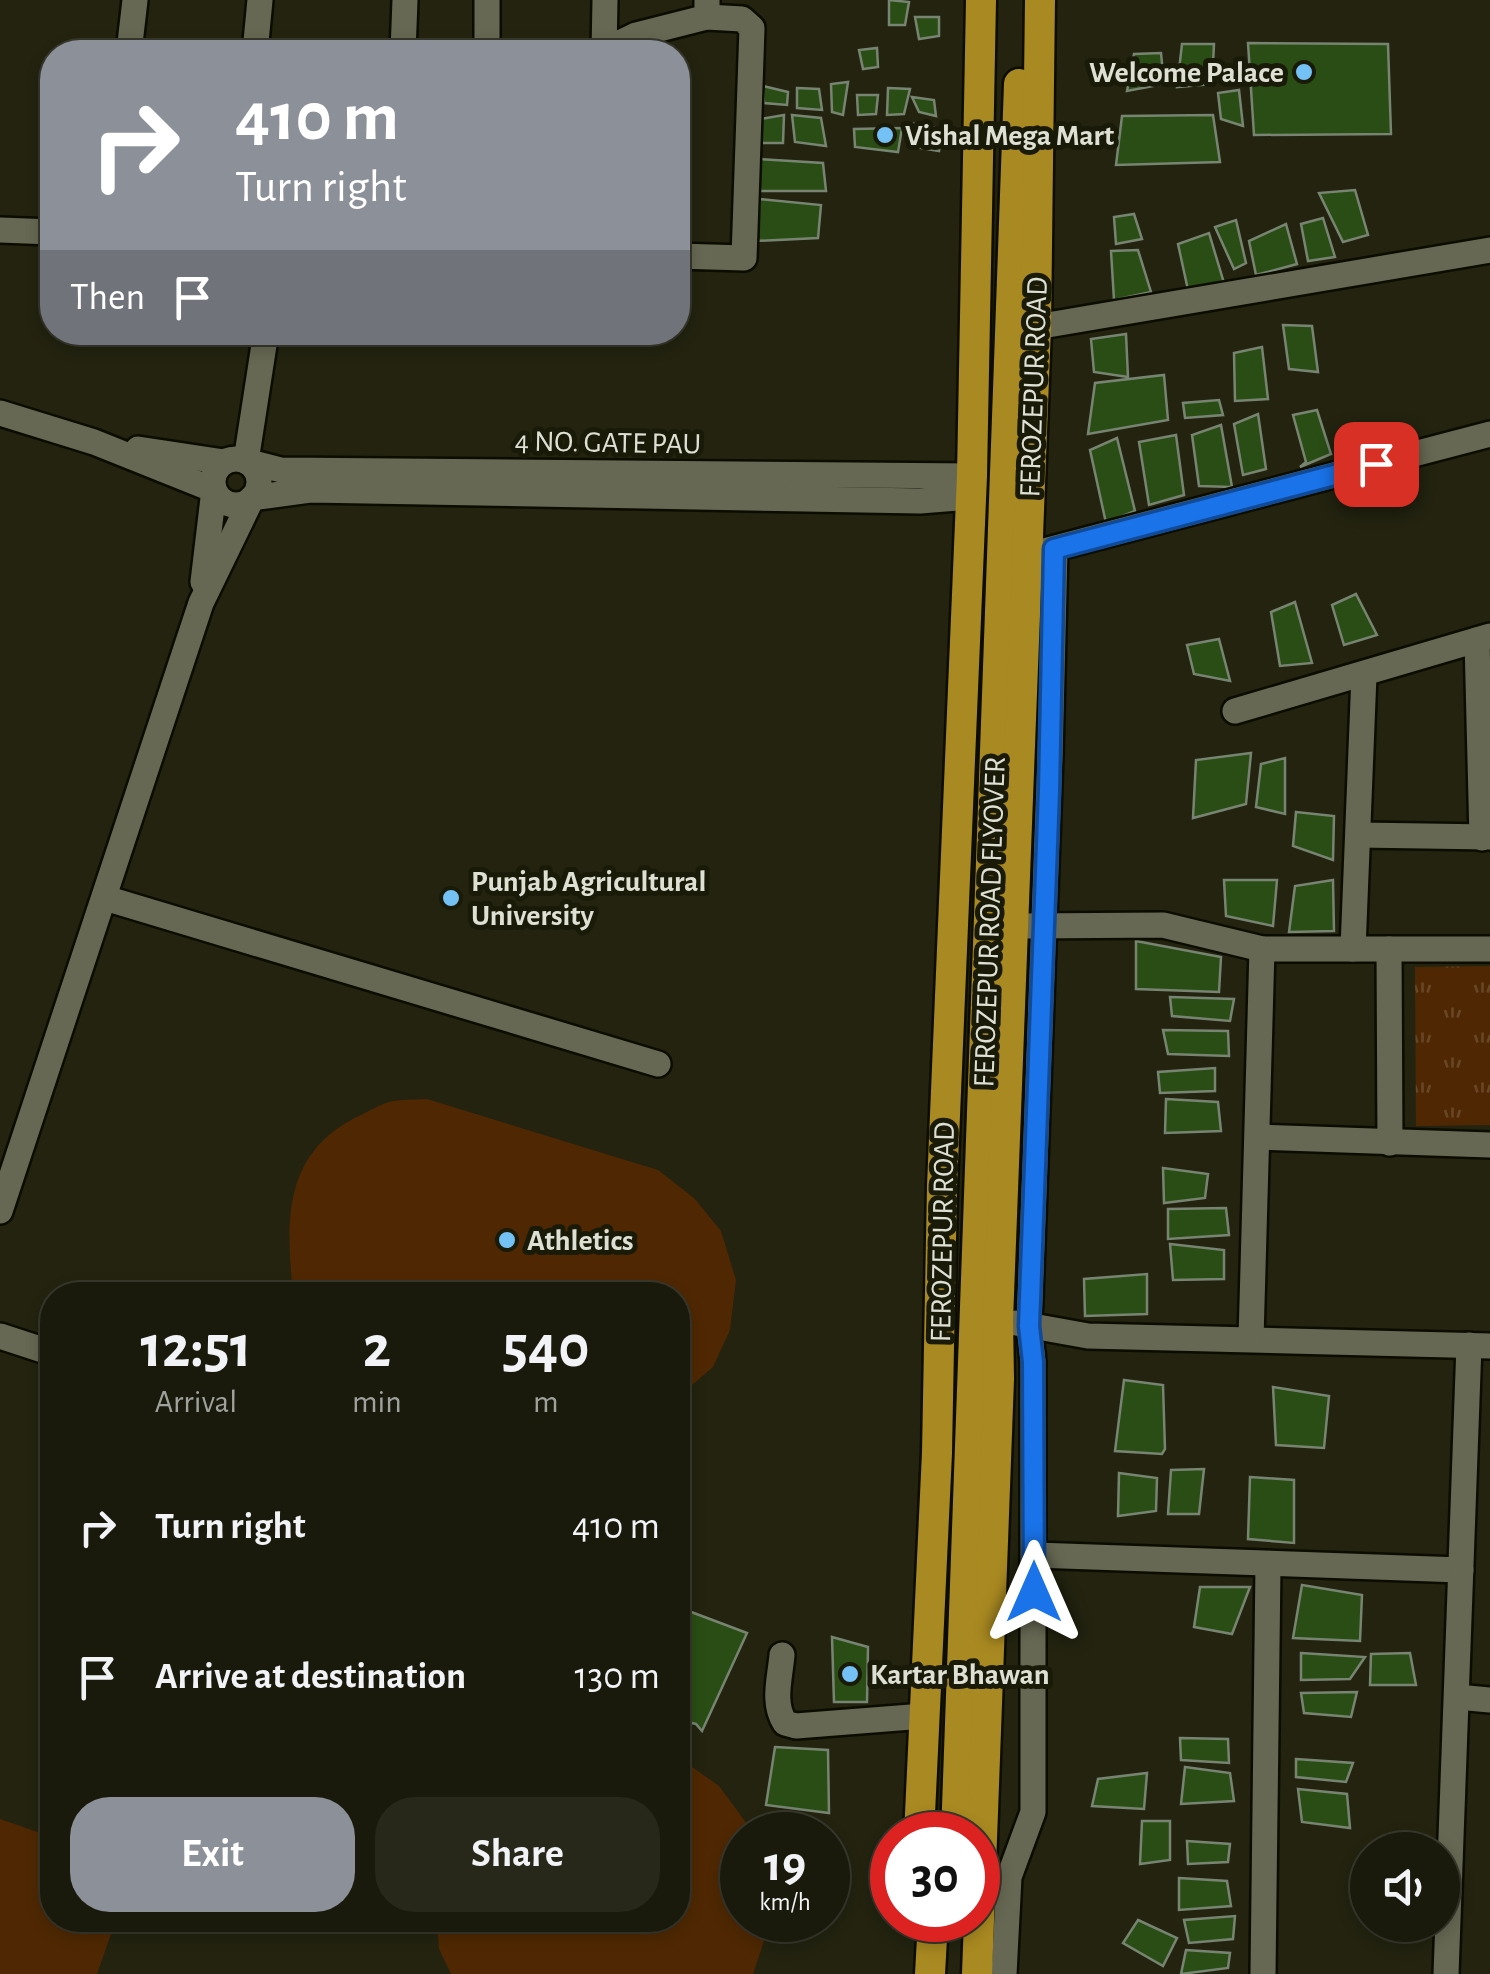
<!DOCTYPE html>
<html lang="en">
<head>
<meta charset="utf-8">
<style>
  body { margin:0; font-family:"Alegreya Sans",sans-serif; background:#27271a; color:#f1f3f6; height:100vh; display:flex; flex-direction:column; font-size:38px; white-space:nowrap }
  * { box-sizing:border-box; margin:0 }
  p { font-size:32px; color:#9fa19d }
  .icon { flex:none; width:55px; height:55px; fill:none; stroke:currentColor; stroke-width:2; stroke-linecap:round; stroke-linejoin:round }
  .map { position:relative; flex:1; overflow:hidden }
  .panel { position:absolute; left:40px; top:1282px; width:650px; height:650px; display:flex; flex-direction:column; background:#1a1a0c; border-radius:40px; box-shadow:0 5px 15px #0003,0 0 0 2px #38382d }
  .panel>* { flex:none }
  .hud { position:absolute; left:40px; top:40px; width:650px; height:305px; border-radius:40px; box-shadow:0 5px 15px #0003,0 0 0 2px #38382d; background:#8c9099; color:#fff; overflow:hidden }
  .fabs { position:absolute; left:1350px; top:1832px; display:grid; gap:20px }
  .fabs a { display:grid; place-items:center; width:110px; height:110px; border-radius:50%; background:#1a1a0c; box-shadow:0 5px 15px #0003,0 0 0 2px #38382d; font-size:50px }
  .speed { position:absolute; left:720px; top:1812px; display:flex; gap:20px; font-size:50px; font-weight:700; text-align:center }
  .speed>* { display:grid; place-content:center; width:130px; height:130px; border-radius:50%; background:#1a1a0c; box-shadow:0 5px 15px #0003,0 0 0 2px #38382d; line-height:1 }
  .speed small { font-size:25px; font-weight:400 }
  .speed .limit { border:15px solid #d22; background:#fff; color:#111 }
  .pin { position:absolute; display:grid; place-items:center; width:85px; height:85px; color:#fff; margin:-42px; border-radius:20px; box-shadow:0 5px 15px #0006 }
  .me { position:absolute; width:110px; margin:-55px; rotate:0deg; stroke-linejoin:round; filter:drop-shadow(0 0 8px #0008) }
  .turn { display:flex; align-items:center; gap:35px; height:210px; padding:0 30px; font-size:45px }
  .turn .icon { width:130px; height:130px; stroke-width:2.5 }
  .turn b { display:block; font-size:70px; line-height:85px }
  .then { display:flex; align-items:center; height:95px; padding:0 30px; background:#0003; gap:20px; font-size:38px }
  .eta { display:flex; justify-content:space-evenly; align-items:center; height:170px; text-align:center }
  .eta b { font-size:60px; font-weight:700; line-height:70px }
  .cta { display:flex; gap:20px; margin-top:auto; padding:20px 30px }
  .cta a { flex:1; height:115px; border-radius:40px; background:#8c9099; color:#fff; font-size:40px; font-weight:700; line-height:115px; text-align:center }
  .cta a+a { background:#27271a; color:#f1f3f6 }
  ul { padding:0; list-style:none }
  li { display:flex; align-items:center; gap:30px; height:150px; padding:0 30px }
  li div { flex:1 }
  li b { display:block; font-size:38px }
  li em { font-style:normal }
  .map>svg:first-child { display:block }
  .grass { fill:url(#grass-tufts) }
  .pitch { fill:#4f2803 }
  .building { fill:#2a4d15; stroke:#778471; stroke-width:2.5 }
  .lines { fill:none; stroke-linecap:round; stroke-linejoin:round }
  .minor-casing { stroke:#0c0c00; stroke-width:30 }
  .major-casing { stroke:#0c0c00; stroke-width:35 }
  .minor { stroke:#676853; stroke-width:25 }
  .major { stroke:#a98921; stroke-width:30 }
  .route-casing { stroke:#114b97; stroke-width:25 }
  .route { stroke:#1a73e8; stroke-width:18 }
  .poi-dot { fill:#73c1f5; stroke:#191a07; stroke-width:4 }
  .labels { text-anchor:middle; stroke-width:10; stroke-linejoin:round; paint-order:stroke }
  .poi-label { font-size:30px; font-weight:bold; fill:#dfe0d4; stroke:#191a07; text-anchor:start }
  .street-label { font-size:30px; fill:#dfe0d4; stroke:#191a07 }
</style>
</head>
<body>
<div class="map">
<svg width="1490" height="1974" viewBox="0 0 1490 1974">
  <defs>
    <pattern id="grass-tufts" width="24" height="20" patternUnits="userSpaceOnUse" patternTransform="scale(2.5)"><rect width="24" height="20" fill="#4f2803"/><path d="M3 7l-1-3M5 7V3M7 7l1-3M15 17l-1-3M17 17v-4M19 17l1-3" fill="none" stroke="#684727"/></pattern>
  </defs>
  <rect width="100%" height="100%" fill="#232310"/>
  <polygon class="grass" points="1490,966 1490,1125 1416,1126 1415,967"/>
  <g class="pitch">
    <path d="M427,1099L658,1170L694,1198L721,1231L736,1280L730,1330L713,1367L678,1397V1295H293C286,1220 282,1152 361,1115C369,1111 379,1105 389,1102C401,1099 415,1100 427,1099Z"/>
    <polygon points="678,1757 719,1786 750,1828 752,1835 742,1835 742,1920 767,1920 767,1932 753,1974 451,1974 439,1949 437,1920 678,1920"/>
    <polygon points="0,1819 52,1837 52,1920 116,1920 97,1974 0,1974"/>
  </g>
  <g class="building">
    <polygon points="889,0 909,2 905,25 889,25"/>
    <polygon points="915,17 939,17 939,36 919,39"/>
    <polygon points="1248,43 1388,44 1391,134 1254,135"/>
    <polygon points="1182,44 1214,44 1212,84 1177,87"/>
    <polygon points="877,48 878,67 863,69 859,50"/>
    <polygon points="1161,53 1164,84 1127,91 1134,54"/>
    <polygon points="848,82 843,115 832,112 831,84"/>
    <polygon points="763,86 788,92 787,105 764,103"/>
    <polygon points="797,88 819,89 822,110 797,108"/>
    <polygon points="888,88 910,89 904,114 887,115"/>
    <polygon points="1239,90 1243,126 1221,119 1218,93"/>
    <polygon points="857,95 878,95 876,114 858,115"/>
    <polygon points="912,97 934,100 936,116 919,112"/>
    <polygon points="784,115 783,143 762,143 760,119"/>
    <polygon points="792,115 821,118 826,146 795,142"/>
    <polygon points="1213,115 1220,162 1116,165 1122,116"/>
    <polygon points="911,123 942,129 939,151 909,146"/>
    <polygon points="902,128 898,152 855,147 854,129"/>
    <polygon points="759,159 823,163 826,191 760,191"/>
    <polygon points="1355,190 1368,235 1343,242 1319,193"/>
    <polygon points="760,199 821,205 818,238 756,241"/>
    <polygon points="1134,214 1142,239 1116,244 1114,217"/>
    <polygon points="1323,218 1335,257 1308,261 1301,224"/>
    <polygon points="1236,220 1246,263 1234,269 1215,227"/>
    <polygon points="1286,224 1297,264 1256,275 1249,241"/>
    <polygon points="1209,233 1224,283 1188,290 1178,244"/>
    <polygon points="1138,250 1151,292 1114,300 1111,251"/>
    <polygon points="1283,325 1312,326 1318,372 1289,369"/>
    <polygon points="1126,334 1128,377 1094,372 1091,339"/>
    <polygon points="1262,347 1268,399 1235,401 1234,353"/>
    <polygon points="1164,375 1168,420 1088,434 1095,383"/>
    <polygon points="1219,400 1223,415 1185,418 1183,403"/>
    <polygon points="1317,410 1331,454 1300,467 1306,462 1293,415"/>
    <polygon points="1258,414 1266,469 1243,475 1234,424"/>
    <polygon points="1221,425 1232,487 1199,486 1192,435"/>
    <polygon points="1176,435 1184,495 1149,505 1139,442"/>
    <polygon points="1117,438 1135,511 1106,523 1090,450"/>
    <polygon points="1356,594 1377,635 1344,645 1332,605"/>
    <polygon points="1295,602 1312,663 1280,666 1271,612"/>
    <polygon points="1219,639 1230,681 1194,674 1187,645"/>
    <polygon points="1251,753 1246,804 1193,818 1196,760"/>
    <polygon points="1285,758 1285,814 1256,807 1261,764"/>
    <polygon points="1296,812 1334,816 1333,860 1293,846"/>
    <polygon points="1224,880 1277,880 1273,926 1226,916"/>
    <polygon points="1333,880 1334,931 1289,932 1295,886"/>
    <polygon points="1136,941 1221,957 1219,992 1136,989"/>
    <polygon points="1170,997 1234,999 1230,1021 1172,1016"/>
    <polygon points="1163,1030 1228,1031 1229,1056 1168,1054"/>
    <polygon points="1215,1068 1215,1091 1160,1093 1158,1072"/>
    <polygon points="1166,1099 1218,1102 1221,1131 1165,1133"/>
    <polygon points="1163,1168 1208,1174 1205,1198 1164,1203"/>
    <polygon points="1226,1208 1229,1235 1168,1239 1168,1209"/>
    <polygon points="1170,1244 1224,1250 1224,1279 1173,1280"/>
    <polygon points="1147,1274 1147,1314 1085,1316 1084,1279"/>
    <polygon points="1124,1380 1163,1385 1165,1449 1162,1454 1115,1451"/>
    <polygon points="1273,1387 1329,1396 1324,1448 1276,1445"/>
    <polygon points="1204,1469 1199,1514 1168,1514 1171,1470"/>
    <polygon points="1119,1473 1157,1478 1156,1511 1118,1516"/>
    <polygon points="1250,1477 1294,1480 1294,1543 1248,1539"/>
    <polygon points="1302,1585 1362,1595 1360,1641 1293,1638"/>
    <polygon points="1200,1587 1250,1587 1232,1634 1194,1627"/>
    <polygon points="678,1607 747,1633 702,1731 696,1724 678,1720"/>
    <polygon points="832,1637 868,1647 867,1702 834,1702"/>
    <polygon points="1301,1653 1365,1657 1350,1679 1301,1680"/>
    <polygon points="1410,1653 1416,1685 1370,1685 1371,1654"/>
    <polygon points="1357,1692 1351,1717 1304,1713 1301,1693"/>
    <polygon points="1180,1738 1228,1739 1229,1763 1181,1760"/>
    <polygon points="775,1747 828,1750 829,1813 766,1805"/>
    <polygon points="1296,1759 1353,1763 1346,1782 1296,1777"/>
    <polygon points="1185,1767 1230,1773 1234,1801 1181,1804"/>
    <polygon points="1147,1773 1144,1809 1092,1806 1098,1779"/>
    <polygon points="1298,1789 1347,1794 1350,1828 1302,1822"/>
    <polygon points="1142,1821 1170,1821 1170,1860 1140,1864"/>
    <polygon points="1187,1841 1230,1844 1228,1862 1188,1864"/>
    <polygon points="1179,1878 1227,1881 1231,1906 1179,1910"/>
    <polygon points="1235,1916 1233,1939 1189,1943 1184,1920"/>
    <polygon points="1138,1920 1177,1938 1163,1966 1123,1943"/>
    <polygon points="1186,1950 1230,1953 1228,1968 1181,1974"/>
  </g>
  <g class="lines">
    <g class="minor-casing">
      <g id="minor">
        <polyline points="487,0 487,52"/>
        <polyline points="604,51 605,0"/>
        <polyline points="129,52 135,0"/>
        <polyline points="255,52 260,0"/>
        <polyline points="403,52 405,0"/>
        <polyline points="601,52 636,35 707,17 707,0"/>
        <polyline points="0,230 52,232"/>
        <polyline points="678,256 744,258 752,28 742,19 707,17"/>
        <polyline points="1036,327 1490,250"/>
        <polyline points="266,332 246,461 281,470 972,476"/>
        <polyline points="0,413 94,442 214,490 203,582"/>
        <polyline points="138,449 224,462"/>
        <circle cx="236" cy="482" r="23"/>
        <polyline points="1040,552 1490,434"/>
        <polyline points="1477,640 1482,838"/>
        <polyline points="1235,711 1490,636"/>
        <polyline points="1359,835 1490,837"/>
        <polyline points="105,898 658,1064"/>
        <polyline points="1028,926 1163,925 1262,949 1490,949"/>
        <polyline points="1353,949 1364,675"/>
        <polyline points="1389,949 1390,1143"/>
        <polyline points="1258,1137 1490,1145"/>
        <polyline points="0,1211 201,603 252,498 310,490 920,501 970,497"/>
        <polyline points="1016,1323 1088,1336 1490,1346"/>
        <polyline points="0,1336 52,1353"/>
        <polyline points="1251,1339 1262,949"/>
        <polyline points="1035,1555 1461,1570"/>
        <path d="M782,1655C780,1678 772,1703 785,1723L796,1726L924,1716"/>
        <polyline points="1457,1697 1490,1700"/>
        <polyline points="1004,1974 1009,1877 1033,1812 1033,1361 1029,1326 1050,757 1055,549"/>
        <polyline points="1263,1974 1268,1565"/>
        <polyline points="1446,1974 1469,1345"/>
      </g>
    </g>
    <g class="major-casing">
      <g id="major">
        <polyline points="919,1835 937,1453 942,1186 972,476 981,0"/>
        <path d="M956,1835C981,1252 998,668 1019,84"/>
        <polyline points="930,1974 933,1920"/>
        <polyline points="977,1974 999,1379 998,1320 1036,327 1040,0"/>
      </g>
    </g>
    <use href="#minor" class="minor"/>
    <use href="#major" class="major"/>
  </g>
  <g class="lines">
    <g class="route-casing">
      <polyline id="route" points="1034,1592 1033,1362 1029,1326 1049,791 1054,549 1376,464"/>
    </g>
    <use href="#route" class="route"/>
  </g>
  <g class="poi-dot">
    <circle cx="1304" cy="72" r="10"/>
    <circle cx="885" cy="135" r="10"/>
    <circle cx="451" cy="898" r="10"/>
    <circle cx="507" cy="1240" r="10"/>
    <circle cx="850" cy="1674" r="10"/>
  </g>
  <g class="labels">
    <g class="poi-label">
      <text x="1284" y="82" text-anchor="end">Welcome Palace</text>
      <text x="905" y="145">Vishal Mega Mart</text>
      <text x="471" y="891">Punjab Agricultural<tspan x="471" dy="34">University</tspan></text>
      <text x="527" y="1250">Athletics</text>
      <text x="870" y="1684">Kartar Bhawan</text>
    </g>
    <g class="street-label">
      <text transform="translate(1033 387) rotate(-88)" y="10">FEROZEPUR ROAD</text>
      <text transform="translate(608 442) rotate(1)" y="10">4 NO. GATE PAU</text>
      <text transform="translate(989 922) rotate(-88)" y="10">FEROZEPUR ROAD FLYOVER</text>
      <text transform="translate(942 1232) rotate(-89)" y="10">FEROZEPUR ROAD</text>
    </g>
  </g>
</svg>
<div class="fabs">
<a><svg class="icon" aria-label="sound" viewBox="0 0 24 24"><path d="M4 9h4l5-4v14l-5-4H4zM17 9q2 3 0 6"/></svg></a>
</div>
<div class="speed"><div>19<small>km/h</small></div><div class="limit">30</div></div>
<div class="pin" style="left:1376px;top:464px;background:#d93025"><svg class="icon" aria-label="arrive" viewBox="0 0 24 24"><path d="M6 21V4h12l-3 4 3 4H6"/></svg></div>
<svg class="me" style="left:1034px;top:1592px" viewBox="-20 -20 40 40"><path d="M0-17L14 15 0 8-14 15z" fill="#1a73e8" stroke="#fff" stroke-width="4"/></svg>
<div class="hud">
<div class="turn"><svg class="icon" aria-label="right" viewBox="0 0 24 24"><path d="M7 20v-9h11M14 6l5 5-5 5"/></svg><div><b>410 m</b>Turn right</div></div>
<div class="then">Then<svg class="icon" aria-label="arrive" viewBox="0 0 24 24"><path d="M6 21V4h12l-3 4 3 4H6"/></svg></div>
</div>
<section class="panel">
<div class="eta">
<div><b>12:51</b><p>Arrival</p></div>
<div><b>2</b><p>min</p></div>
<div><b>540</b><p>m</p></div>
</div>
<ul>
<li><svg class="icon" aria-label="right" viewBox="0 0 24 24"><path d="M7 20v-9h11M14 6l5 5-5 5"/></svg><div><b>Turn right</b></div><em>410 m</em></li>
<li><svg class="icon" aria-label="arrive" viewBox="0 0 24 24"><path d="M6 21V4h12l-3 4 3 4H6"/></svg><div><b>Arrive at destination</b></div><em>130 m</em></li>
</ul>
<div class="cta"><a>Exit</a><a>Share</a></div>
</section>
</div>
</body>
</html>
